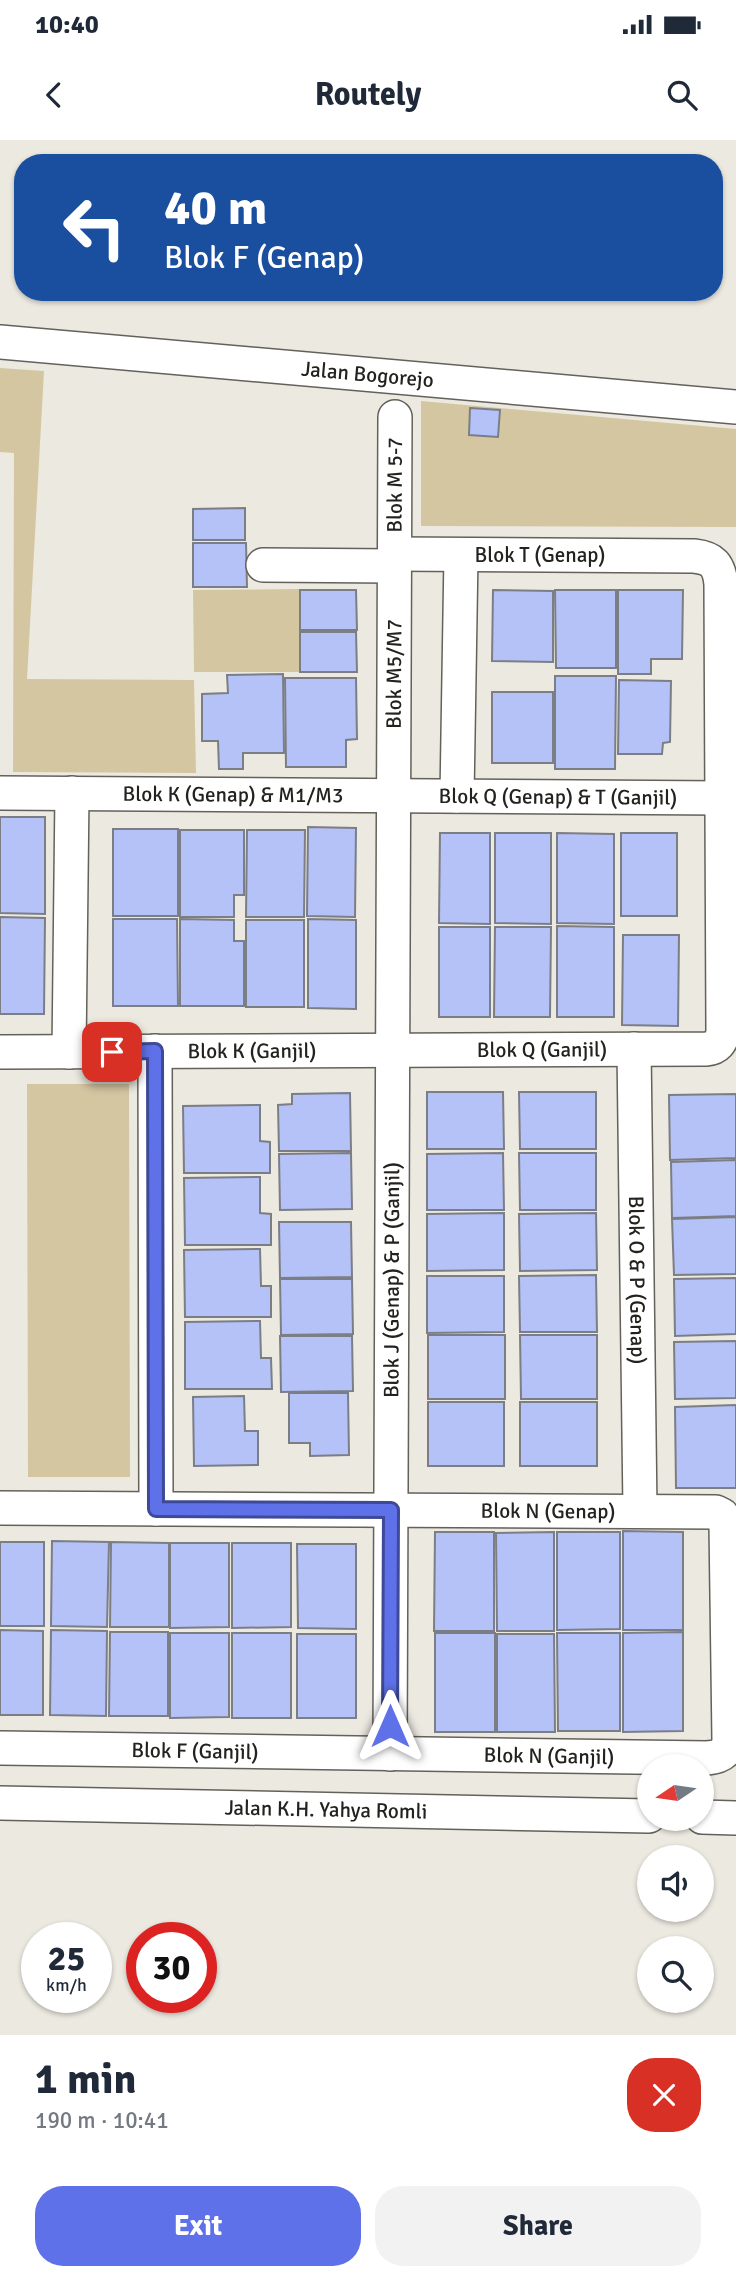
<!DOCTYPE html>
<html lang="en">
<head>
<meta charset="utf-8">
<style>
  body { margin:0; font-family:Signika,sans-serif; background:#f2f2f3; color:#1f2937; height:100vh; display:flex; flex-direction:column; font-size:26px; white-space:nowrap }
  * { box-sizing:border-box; margin:0 }
  p { font-size:23px; color:#747a83 }
  .icon { flex:none; width:38px; height:38px; fill:none; stroke:currentColor; stroke-width:2; stroke-linecap:round; stroke-linejoin:round }
  .map { position:relative; height:1895px; overflow:hidden }
  .sheet { display:flex; flex-direction:column; background:#fff; flex:1 }
  .sheet>* { flex:none }
  .hud { position:absolute; left:14px; top:14px; width:709px; height:147px; border-radius:28px; box-shadow:0 2px 5px #0004; background:#1a4fa0; color:#fff; overflow:hidden }
  .needle { width:46px; rotate:257deg }
  .controls { position:absolute; left:637px; top:1614px; display:grid; gap:14px }
  .controls a { display:grid; place-items:center; width:77px; height:77px; border-radius:50%; background:#fff; box-shadow:0 2px 5px #0004; font-size:35px }
  .speed { position:absolute; left:21px; top:1782px; display:flex; gap:14px; font-size:35px; font-weight:700; text-align:center }
  .speed>* { display:grid; place-content:center; width:91px; height:91px; border-radius:50%; background:#fff; box-shadow:0 2px 5px #0004; line-height:1 }
  .speed small { font-size:18px; font-weight:400 }
  .speed .limit { border:10px solid #d22; background:#fff; color:#111 }
  .pin { position:absolute; display:grid; place-items:center; width:60px; height:60px; color:#fff; margin:-30px; border-radius:14px; box-shadow:0 4px 10px #0006 }
  .me { position:absolute; width:77px; margin:-38px; rotate:0deg; stroke-linejoin:round; filter:drop-shadow(0 0 5px #0008) }
  .turn { display:flex; align-items:center; gap:24px; height:147px; padding:0 35px; font-size:32px }
  .turn .icon { width:91px; height:91px; stroke-width:2.5 }
  .turn b { display:block; font-size:49px; line-height:60px }
  .round { display:grid; place-items:center; flex:none; width:74px; height:74px; border-radius:28px; background:#f2f2f3 }
  .headline { display:flex; align-items:center; justify-content:space-between; height:119px; padding:0 35px }
  h1 { font-size:42px; font-weight:700; line-height:52px }
  .cta { display:flex; gap:14px; margin-top:auto; padding:14px 35px }
  .cta a { flex:1; height:80px; border-radius:28px; background:#5f71e8; color:#fff; font-size:28px; font-weight:700; line-height:80px; text-align:center }
  .cta a+a { background:#f2f2f3; color:#1f2937 }
  .status { display:flex; justify-content:space-between; align-items:center; height:49px; padding:0 35px; background:#fff; direction:ltr }
  .status svg { height:19px; fill:currentColor }
  header { display:flex; justify-content:space-between; align-items:center; height:91px; padding:0 35px; background:#fff; font-size:32px; font-weight:700 }
  .map>svg:first-child { display:block }
  .green { fill:#d5c6a2 }
  .building { fill:#b4c2f7; stroke:#7c7e86; stroke-width:2 }
  .lines { fill:none; stroke-linecap:round; stroke-linejoin:round }
  .minor-casing { stroke:#64615a; stroke-width:36 }
  .minor { stroke:#fff; stroke-width:33 }
  .route-casing { stroke:#3e4997; stroke-width:18 }
  .route { stroke:#5f71e8; stroke-width:12 }
  .labels { text-anchor:middle; stroke-width:5; stroke-linejoin:round; paint-order:stroke }
  .street-label { font-size:21px; fill:#23221f; stroke:#fff }
</style>
</head>
<body>
<div class="status"><b>10:40</b><svg viewBox="0 0 49 12"><path d="M0 12V9h3v3zM5 12V6h3v6zM10 12V3h3v9zM15 12V0h3v12zM26 1h20v11H26zM47 4h2v5h-2z"/></svg></div>
<header><svg class="icon" aria-label="back" viewBox="0 0 24 24"><path d="M15 5l-7 7 7 7"/></svg>Routely<svg class="icon" aria-label="search" viewBox="0 0 24 24"><circle cx="10" cy="10" r="6"/><path d="M15 15l6 6"/></svg></header>
<div class="map">
<svg width="736" height="1895" viewBox="0 0 736 1895">
  <rect width="100%" height="100%" fill="#ece9e0"/>
  <g class="green">
    <polygon points="0,228 44,231 27,539 194,540 196,633 13,632 14,313 0,312"/>
    <polygon points="421,261 736,289 736,387 421,386"/>
    <polygon points="299,449 300,532 194,532 193,450"/>
    <polygon points="27,944 129,944 130,1337 28,1337"/>
  </g>
  <g class="building">
    <polygon points="470,268 500,270 498,297 469,295"/>
    <polygon points="245,368 245,400 193,400 193,369"/>
    <polygon points="193,403 246,403 247,447 193,447"/>
    <polygon points="300,450 356,450 357,490 300,490"/>
    <polygon points="493,450 553,451 553,522 492,521"/>
    <polygon points="555,450 616,450 616,528 556,528"/>
    <polygon points="618,450 683,450 682,519 651,519 651,534 618,534"/>
    <polygon points="300,492 356,492 357,532 300,532"/>
    <polygon points="283,534 284,613 243,613 243,629 219,629 218,601 202,601 202,554 228,553 227,535"/>
    <polygon points="555,536 616,536 615,629 555,629"/>
    <polygon points="285,538 356,538 357,599 346,600 346,627 286,627"/>
    <polygon points="619,540 671,541 670,602 663,603 662,614 618,614"/>
    <rect x="492" y="552" width="61" height="71"/>
    <polygon points="0,677 45,677 45,774 0,773"/>
    <polygon points="308,687 356,688 355,777 307,776"/>
    <rect x="113" y="689" width="65" height="87"/>
    <polygon points="180,690 244,690 244,755 234,755 234,777 180,777"/>
    <polygon points="247,690 305,690 304,777 246,777"/>
    <polygon points="440,693 490,693 490,784 439,783"/>
    <polygon points="495,693 551,693 551,784 495,783"/>
    <polygon points="557,693 614,694 614,784 557,783"/>
    <rect x="621" y="693" width="56" height="83"/>
    <polygon points="0,777 45,778 44,874 0,874"/>
    <polygon points="113,779 177,779 178,866 113,866"/>
    <polygon points="180,779 234,780 234,801 244,801 244,866 180,866"/>
    <polygon points="308,779 356,780 356,869 308,868"/>
    <rect x="246" y="780" width="58" height="87"/>
    <polygon points="557,786 614,787 614,877 557,877"/>
    <rect x="439" y="787" width="51" height="90"/>
    <polygon points="495,787 551,787 550,877 494,877"/>
    <polygon points="623,795 679,795 678,886 622,885"/>
    <polygon points="427,952 503,952 504,1009 427,1009"/>
    <polygon points="519,952 596,952 596,1009 520,1009"/>
    <polygon points="350,953 351,1011 279,1011 278,965 292,964 292,954"/>
    <polygon points="736,954 736,1018 670,1020 669,955"/>
    <polygon points="260,965 260,1001 270,1002 270,1033 184,1033 183,966"/>
    <polygon points="351,1013 352,1069 280,1070 279,1014"/>
    <polygon points="503,1013 504,1070 427,1070 427,1014"/>
    <polygon points="519,1013 596,1013 596,1070 520,1070"/>
    <polygon points="736,1020 736,1076 672,1078 671,1022"/>
    <polygon points="260,1037 260,1073 271,1074 271,1105 185,1105 184,1038"/>
    <polygon points="504,1073 504,1130 427,1131 427,1074"/>
    <polygon points="596,1073 597,1130 520,1131 519,1074"/>
    <polygon points="736,1077 736,1134 674,1135 672,1079"/>
    <polygon points="279,1082 351,1082 352,1137 280,1138"/>
    <polygon points="260,1109 261,1146 271,1146 271,1177 185,1177 184,1110"/>
    <polygon points="596,1135 597,1192 520,1192 519,1136"/>
    <polygon points="427,1136 504,1136 504,1192 427,1193"/>
    <polygon points="736,1138 736,1194 675,1196 674,1139"/>
    <polygon points="280,1139 352,1139 353,1194 281,1195"/>
    <polygon points="260,1181 261,1218 271,1218 272,1249 185,1249 185,1182"/>
    <rect x="428" y="1195" width="77" height="64"/>
    <polygon points="520,1195 597,1195 597,1259 521,1259"/>
    <polygon points="280,1196 352,1196 353,1251 281,1252"/>
    <polygon points="736,1201 736,1258 675,1259 674,1202"/>
    <polygon points="289,1253 348,1253 349,1315 310,1316 310,1303 289,1303"/>
    <polygon points="244,1256 245,1291 258,1291 258,1325 194,1326 193,1257"/>
    <rect x="428" y="1262" width="76" height="64"/>
    <rect x="520" y="1262" width="77" height="64"/>
    <polygon points="736,1265 736,1348 676,1348 675,1267"/>
    <polygon points="623,1391 683,1392 683,1490 623,1490"/>
    <polygon points="435,1392 494,1392 494,1491 434,1491"/>
    <polygon points="554,1392 554,1491 497,1491 496,1393"/>
    <polygon points="557,1392 620,1392 620,1489 557,1490"/>
    <polygon points="52,1401 109,1402 107,1487 51,1486"/>
    <rect x="0" y="1402" width="44" height="84"/>
    <polygon points="111,1402 169,1403 169,1487 110,1487"/>
    <polygon points="170,1403 229,1403 229,1487 170,1488"/>
    <polygon points="232,1403 291,1403 291,1487 232,1488"/>
    <polygon points="297,1404 356,1404 356,1489 298,1488"/>
    <polygon points="0,1490 43,1491 43,1575 0,1575"/>
    <polygon points="51,1490 107,1491 106,1576 50,1575"/>
    <polygon points="110,1492 168,1492 168,1576 109,1576"/>
    <polygon points="683,1492 683,1591 623,1592 623,1493"/>
    <polygon points="170,1493 229,1493 229,1577 170,1578"/>
    <rect x="232" y="1493" width="59" height="85"/>
    <rect x="435" y="1493" width="60" height="99"/>
    <polygon points="557,1493 620,1493 620,1591 558,1591"/>
    <rect x="297" y="1494" width="59" height="84"/>
    <polygon points="497,1494 554,1494 555,1592 497,1592"/>
  </g>
  <g class="lines">
    <g class="minor-casing">
      <g id="minor">
        <path id="s1" d="M0,202L736,267"/>
        <polyline points="263,425 394,426"/>
        <path id="s2" d="M0,653L722,658"/>
        <polyline points="457,656 461,415"/>
        <path id="s3" d="M634,909L640,1370"/>
        <polyline points="155,911 156,1369"/>
        <path id="s4" d="M0,912L706,909C717,908 722,902 723,891L721,444C719,425 713,418 694,416L394,414"/>
        <polyline points="69,912 72,653"/>
        <path id="s5" d="M0,1368L716,1372L722,1375L726,1384L729,1601C727,1614 719,1617 707,1618L0,1608"/>
        <path id="s6" d="M390,1614L395,277"/>
        <path id="s7" d="M0,1663L649,1676"/>
        <polyline points="702,1677 736,1678"/>
      </g>
    </g>
    <use href="#minor" class="minor"/>
  </g>
  <g class="lines">
    <g class="route-casing">
      <polyline id="route" points="112,912 155,911 156,1369 391,1370 390,1586"/>
    </g>
    <use href="#route" class="route"/>
  </g>
  <g class="labels">
    <g class="street-label">
      <text dy="7" stroke="none"><textPath href="#s1" startOffset="369">Jalan Bogorejo</textPath></text>
      <text dy="7" stroke="none"><textPath href="#s6" startOffset="1269">Blok M 5-7</textPath></text>
      <text x="540" y="422">Blok T (Genap)</text>
      <text dy="7" stroke="none"><textPath href="#s6" startOffset="1080">Blok M5/M7</textPath></text>
      <text dy="7" stroke="none"><textPath href="#s2" startOffset="233">Blok K (Genap) &amp; M1/M3</textPath></text>
      <text dy="7" stroke="none"><textPath href="#s2" startOffset="558">Blok Q (Genap) &amp; T (Ganjil)</textPath></text>
      <text dy="7" stroke="none"><textPath href="#s4" startOffset="542">Blok Q (Ganjil)</textPath></text>
      <text dy="7" stroke="none"><textPath href="#s4" startOffset="252">Blok K (Ganjil)</textPath></text>
      <text dy="7" stroke="none"><textPath href="#s6" startOffset="474">Blok J (Genap) &amp; P (Ganjil)</textPath></text>
      <text dy="7" stroke="none"><textPath href="#s3" startOffset="231">Blok O &amp; P (Genap)</textPath></text>
      <text dy="7" stroke="none"><textPath href="#s5" startOffset="548">Blok N (Genap)</textPath></text>
      <text transform="translate(195 1611) rotate(1)" y="7">Blok F (Ganjil)</text>
      <text transform="translate(549 1616) rotate(1)" y="7">Blok N (Ganjil)</text>
      <text dy="7" stroke="none"><textPath href="#s7" startOffset="326">Jalan K.H. Yahya Romli</textPath></text>
    </g>
  </g>
</svg>
<div class="controls">
<a><svg class="needle" viewBox="-14 -14 28 28"><path d="M0-13l5 13h-10z" fill="#e53935"/><path d="M0 13l5-13h-10z" fill="#747a83"/></svg></a>
<a><svg class="icon" aria-label="sound" viewBox="0 0 24 24"><path d="M4 9h4l5-4v14l-5-4H4zM17 9q2 3 0 6"/></svg></a>
<a><svg class="icon" aria-label="search" viewBox="0 0 24 24"><circle cx="10" cy="10" r="6"/><path d="M15 15l6 6"/></svg></a>
</div>
<div class="speed"><div>25<small>km/h</small></div><div class="limit">30</div></div>
<div class="pin" style="left:112px;top:912px;background:#d93025"><svg class="icon" aria-label="arrive" viewBox="0 0 24 24"><path d="M6 21V4h12l-3 4 3 4H6"/></svg></div>
<svg class="me" style="left:390px;top:1586px" viewBox="-20 -20 40 40"><path d="M0-17L14 15 0 8-14 15z" fill="#5f71e8" stroke="#fff" stroke-width="4"/></svg>
<div class="hud">
<div class="turn"><svg class="icon" aria-label="left" viewBox="0 0 24 24"><path d="M17 20v-9H6M10 6l-5 5 5 5"/></svg><div><b>40 m</b>Blok F (Genap)</div></div>
</div>
</div>
<section class="sheet">
<div class="headline"><div><h1>1 min</h1><p>190 m · 10:41</p></div><a class="round" style="background:#d93025;color:#fff"><svg class="icon" aria-label="close" viewBox="0 0 24 24"><path d="M6 6l12 12M18 6L6 18"/></svg></a></div>
<div class="cta"><a>Exit</a><a>Share</a></div>
</section>
</body>
</html>
